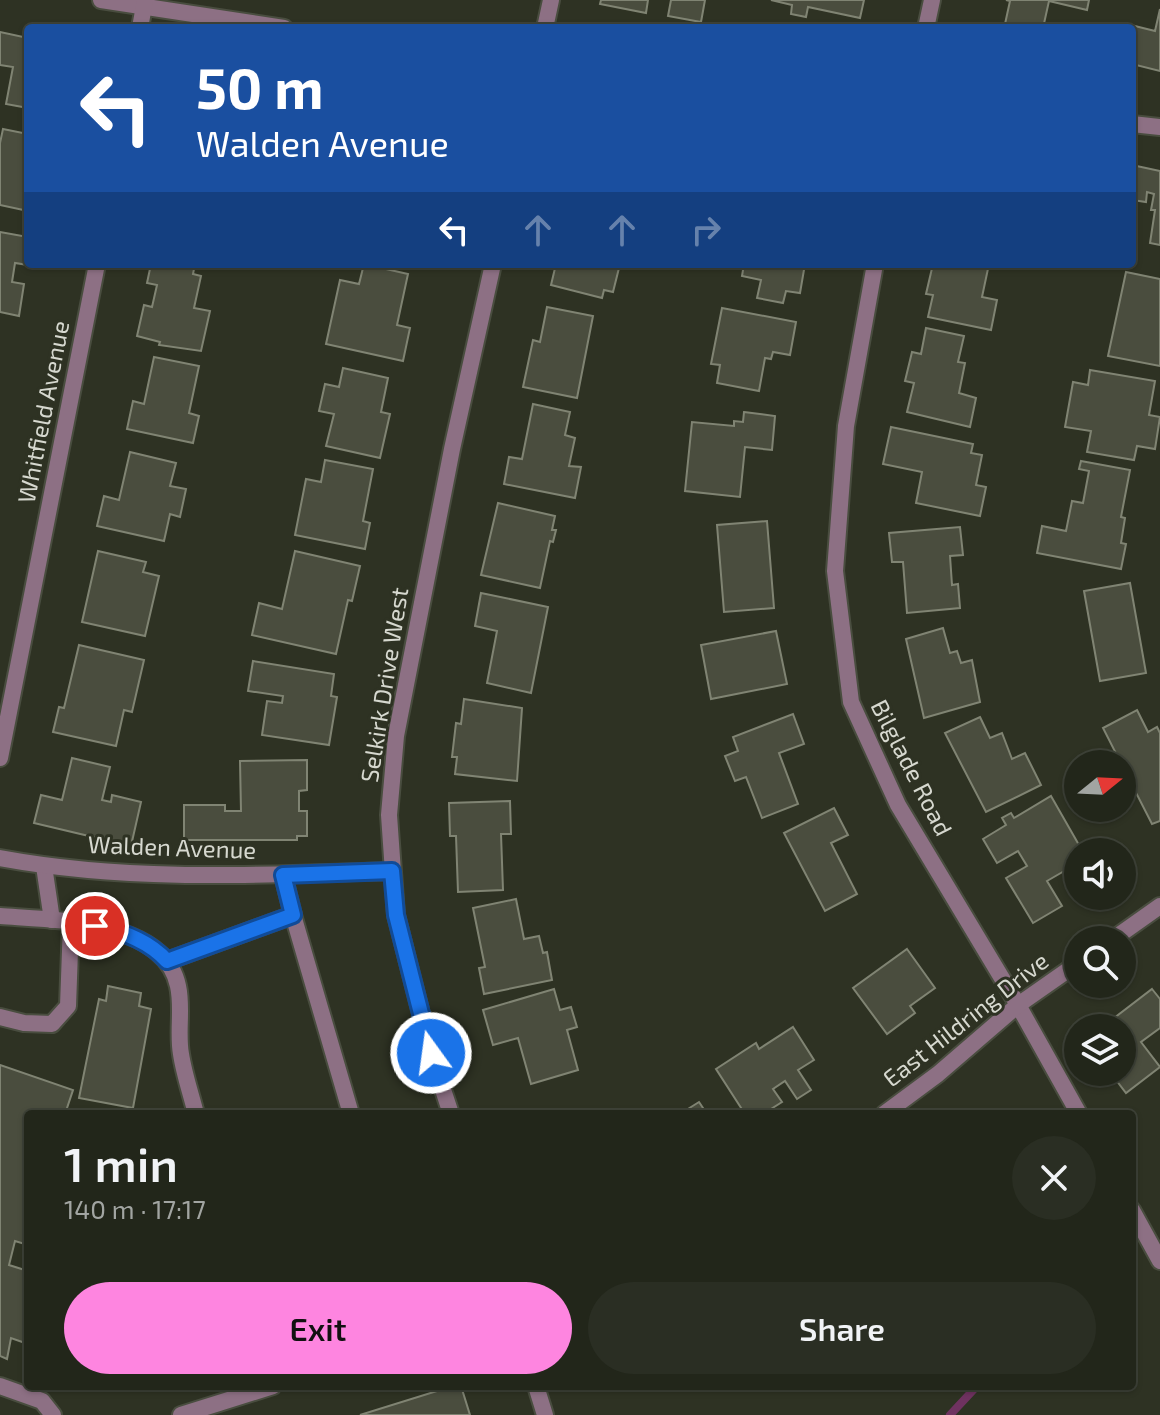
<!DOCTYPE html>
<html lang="en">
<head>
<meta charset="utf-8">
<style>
  body { margin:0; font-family:"Exo 2",sans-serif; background:#2a2e23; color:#f1f3f6; height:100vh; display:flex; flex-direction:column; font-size:30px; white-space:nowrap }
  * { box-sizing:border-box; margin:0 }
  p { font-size:26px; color:#a2a5a2 }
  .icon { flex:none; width:44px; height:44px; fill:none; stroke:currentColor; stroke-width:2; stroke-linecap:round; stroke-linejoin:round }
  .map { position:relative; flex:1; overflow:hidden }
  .drawer { position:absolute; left:24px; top:1110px; width:1112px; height:280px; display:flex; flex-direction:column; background:#22261a; border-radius:8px; box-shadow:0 2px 6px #0004,0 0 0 2px #3f4339 }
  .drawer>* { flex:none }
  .top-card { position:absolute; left:24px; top:24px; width:1112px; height:244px; border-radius:8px; box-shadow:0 2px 6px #0004,0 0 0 2px #3f4339; background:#1a4fa0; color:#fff; overflow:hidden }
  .needle { width:52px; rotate:72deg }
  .buttons { position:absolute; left:1064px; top:750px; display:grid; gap:16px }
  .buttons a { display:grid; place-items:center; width:72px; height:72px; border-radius:50%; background:#22261a; box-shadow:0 2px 6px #0004,0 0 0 2px #3f4339; font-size:40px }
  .pin { position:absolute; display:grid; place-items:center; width:68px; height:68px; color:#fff; margin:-34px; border:4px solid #fff; border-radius:50%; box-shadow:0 2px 8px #0007 }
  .me { position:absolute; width:88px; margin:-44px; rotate:346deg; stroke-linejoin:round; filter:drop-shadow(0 0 6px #0008) }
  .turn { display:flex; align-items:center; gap:28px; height:168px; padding:0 40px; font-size:36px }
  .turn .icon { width:104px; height:104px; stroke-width:2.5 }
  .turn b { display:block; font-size:56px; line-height:68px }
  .lanes { display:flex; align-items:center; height:76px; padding:0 40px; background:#0003; justify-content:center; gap:40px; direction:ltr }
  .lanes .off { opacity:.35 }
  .round { display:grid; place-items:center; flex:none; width:84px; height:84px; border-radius:42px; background:#2a2e23 }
  .head { display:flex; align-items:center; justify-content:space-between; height:136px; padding:0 40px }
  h1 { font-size:48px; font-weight:600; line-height:60px }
  .button { display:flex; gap:16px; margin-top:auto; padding:16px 40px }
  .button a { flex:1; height:92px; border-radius:48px; background:#fe85e0; color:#111; font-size:32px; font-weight:600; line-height:92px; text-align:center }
  .button a+a { background:#2a2e23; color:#f1f3f6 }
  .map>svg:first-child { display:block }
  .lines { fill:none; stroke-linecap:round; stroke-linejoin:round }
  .stream { stroke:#6f3260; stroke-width:8 }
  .building { fill:#4a4d3e; stroke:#808473; stroke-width:2 }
  .service-casing { stroke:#494d3f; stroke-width:20 }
  .minor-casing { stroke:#494d3f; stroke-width:20 }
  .service { stroke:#8d7084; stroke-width:16 }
  .minor { stroke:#8d7084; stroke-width:16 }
  .route-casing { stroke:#114b97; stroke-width:20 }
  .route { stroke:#1a73e8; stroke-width:14 }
  .labels { text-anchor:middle; stroke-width:6; stroke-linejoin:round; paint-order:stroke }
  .street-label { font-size:24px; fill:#d6d8cf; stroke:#2e3223 }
</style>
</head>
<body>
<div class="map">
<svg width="1160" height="1415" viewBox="0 0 1160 1415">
  <rect width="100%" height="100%" fill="#2e3223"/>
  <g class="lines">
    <polyline class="stream" points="950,1415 977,1386"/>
  </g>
  <g class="building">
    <polygon points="601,0 648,0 646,13 600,4"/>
    <polygon points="671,0 705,0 701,22 668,16"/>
    <polygon points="771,0 864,0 860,18 808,7 806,17 791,14 792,5"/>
    <polygon points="1006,0 1089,0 1087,10 1049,1 1043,28 1023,28 1005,24 1010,1"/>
    <polygon points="1160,9 1160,71 1132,64 1131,28 1131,25 1155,31"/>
    <polygon points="0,32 28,38 28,108 6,104 13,67 0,65"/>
    <polygon points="3,129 28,134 28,211 0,205 0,143"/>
    <polygon points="1132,165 1160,171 1160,245 1150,243 1155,210 1151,210 1154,194 1147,192 1146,202 1132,200"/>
    <polygon points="0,232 28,237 28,265 15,263 12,282 24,284 19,316 0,312"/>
    <polygon points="151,264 195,264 193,274 201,276 194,308 210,311 201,351 159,345 160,342 137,336 144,305 152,307 157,285 147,283"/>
    <polygon points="364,264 408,274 397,325 410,328 403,361 326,344 340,280 359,284"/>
    <polygon points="556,264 620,264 613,292 604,290 602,298 551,285"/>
    <polygon points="744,264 805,264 800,293 786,291 783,303 757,298 761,280 742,276"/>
    <polygon points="933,264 989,264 982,297 997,300 991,330 928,317 933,295 926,294"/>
    <polygon points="1126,272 1160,279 1160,366 1108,356"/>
    <polygon points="547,307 593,316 577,398 523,387 533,340 540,342"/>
    <polygon points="722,308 796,322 790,355 773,352 771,359 765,358 759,391 717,383 720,365 711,364"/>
    <polygon points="926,328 964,336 958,362 965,363 959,393 976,398 970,427 907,412 914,383 905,381 912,352 921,354"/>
    <polygon points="154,357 199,366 189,413 199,416 193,443 127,429 133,401 144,404"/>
    <polygon points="343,368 388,378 381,412 390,414 380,458 326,446 334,414 319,411 325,384 339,387"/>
    <polygon points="1090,370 1155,381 1149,415 1160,417 1155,449 1137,446 1134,460 1087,452 1091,431 1065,427 1073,382 1088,385"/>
    <polygon points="533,404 570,412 565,435 575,438 569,466 581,467 575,498 504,484 509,457 522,459"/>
    <polygon points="744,412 775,416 772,450 745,447 740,497 685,491 692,422 734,426 734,421 743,422"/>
    <polygon points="891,427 973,444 971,453 982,455 976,485 986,487 980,516 916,503 922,472 883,464"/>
    <polygon points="130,452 176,463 170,486 186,489 180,517 170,514 164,541 97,526 104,496 119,500"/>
    <polygon points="325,460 373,469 363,521 370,523 365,549 295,535 306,479 321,482"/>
    <polygon points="1081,461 1130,470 1121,517 1125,518 1121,543 1126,544 1121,569 1037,553 1042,526 1066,531 1072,501 1083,503 1089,471 1079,469"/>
    <polygon points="498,503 555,516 552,530 556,530 553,542 550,541 540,588 481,575"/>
    <polygon points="767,521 774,608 724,612 717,525"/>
    <polygon points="960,527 963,555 950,556 952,585 958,584 960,608 907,613 903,562 892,562 889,533"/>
    <polygon points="98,551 146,562 143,572 159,576 145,636 82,622"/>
    <polygon points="295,551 360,566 352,601 348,600 336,654 252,635 259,603 282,609"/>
    <polygon points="1130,583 1146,673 1100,681 1084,591"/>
    <polygon points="481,593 548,607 531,693 487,683 497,631 475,626"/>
    <polygon points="943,628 950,653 957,651 961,663 972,660 980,702 924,718 906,639"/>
    <polygon points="776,631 787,684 711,699 701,645"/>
    <polygon points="79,645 144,660 132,712 124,710 116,746 53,732 59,707 64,708"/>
    <polygon points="253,661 334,674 331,696 337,697 329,745 262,735 267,701 282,703 283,696 248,691"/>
    <polygon points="464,699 522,708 517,781 455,774 457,757 452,757 456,723 461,724"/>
    <polygon points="1137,710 1148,732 1157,727 1160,733 1160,821 1152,824 1103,728"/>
    <polygon points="793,714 804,744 779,753 798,804 762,818 746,777 735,781 725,756 738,751 733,737"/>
    <polygon points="980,717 990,738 1002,733 1012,759 1025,753 1041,785 986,812 945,733"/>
    <polygon points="72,758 110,767 102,800 111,802 112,795 141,802 131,846 34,823 41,795 62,800"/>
    <polygon points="307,760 307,790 299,791 299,811 307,811 307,836 297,836 297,840 184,840 184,805 225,805 225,811 241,811 240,761"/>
    <polygon points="1051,796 1083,852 1078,852 1078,863 1047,881 1062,906 1033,923 1006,878 1027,866 1018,851 997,863 983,839 1006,825 1002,818 1011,813 1014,818"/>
    <polygon points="510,801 511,834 501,834 503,890 458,892 456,836 450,836 449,803"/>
    <polygon points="834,808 848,835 831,843 857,894 825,911 784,833"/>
    <polygon points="516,899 524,939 539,936 543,953 547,952 552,980 484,994 479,968 485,967 473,908"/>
    <polygon points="907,949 935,988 910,1006 915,1013 887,1034 853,988"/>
    <polygon points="108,986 141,993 139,1006 151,1009 133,1108 79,1098 99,999 106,1001"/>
    <polygon points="554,989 560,1010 571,1007 577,1027 567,1030 578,1070 531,1084 518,1038 493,1045 483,1010"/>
    <polygon points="1152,989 1160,999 1160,1028 1141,1042 1160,1067 1126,1093 1110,1072 1122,1072 1122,1028 1101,1028"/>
    <polygon points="793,1027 814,1060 798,1070 811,1090 797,1099 785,1081 773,1089 782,1102 763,1114 745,1114 716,1069 756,1043 759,1049"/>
    <polygon points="0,1065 73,1090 65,1114 28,1114 28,1245 15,1241 9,1265 28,1271 28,1344 11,1338 7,1359 0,1356"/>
    <polygon points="699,1102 707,1114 680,1114"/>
    <polygon points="453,1386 461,1386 470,1415 360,1415"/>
  </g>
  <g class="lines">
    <g class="service-casing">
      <g id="service">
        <polyline points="44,866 52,920"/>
        <polyline points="283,875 293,915 351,1114"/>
        <path d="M0,916C53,920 164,919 178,986C183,1008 177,1032 181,1054C184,1074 191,1094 196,1114"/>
        <polyline points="167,961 293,915"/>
        <polyline points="0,1017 24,1023 52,1024 68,1006 71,923"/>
        <polyline points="0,1386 42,1401 53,1415"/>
      </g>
    </g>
    <g class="minor-casing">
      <g id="minor">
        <polyline points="101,0 284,28"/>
        <polyline points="140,28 145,0"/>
        <polyline points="545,28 551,0"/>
        <polyline points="926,28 932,0"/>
        <polyline points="1132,124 1160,127"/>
        <polyline points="875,264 846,426 835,571 851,702 898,805 1018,1005 1079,1114"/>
        <polyline points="0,758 97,264"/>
        <path d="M0,858C130,882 260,875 392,871"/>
        <polyline points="1112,940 1160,906"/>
        <polyline points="451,1114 431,1053 396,915 389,815 396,736 452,449 493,264"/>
        <polyline points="884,1114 938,1074 1018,1005 1078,963"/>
        <polyline points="1132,1210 1160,1261"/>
        <polyline points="536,1386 545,1415"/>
        <polyline points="181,1415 273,1386"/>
      </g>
    </g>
    <use href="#service" class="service"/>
    <use href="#minor" class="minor"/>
  </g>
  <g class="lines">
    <g class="route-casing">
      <path id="route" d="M95,926C122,931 148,940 167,961L293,915L283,875L392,871L396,915L431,1053"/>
    </g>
    <use href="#route" class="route"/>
  </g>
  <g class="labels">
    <g class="street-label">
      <text transform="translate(44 412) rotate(-79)" y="8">Whitfield Avenue</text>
      <text transform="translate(385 685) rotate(-81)" y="8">Selkirk Drive West</text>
      <text transform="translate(911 768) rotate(63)" y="8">Bilglade Road</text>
      <text transform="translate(172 848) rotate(2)" y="8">Walden Avenue</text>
      <text transform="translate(966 1020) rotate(-38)" y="8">East Hildring Drive</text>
    </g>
  </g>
</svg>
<div class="buttons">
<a><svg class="needle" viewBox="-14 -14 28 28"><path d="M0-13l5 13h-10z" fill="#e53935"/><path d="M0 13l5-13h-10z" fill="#a2a5a2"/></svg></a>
<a><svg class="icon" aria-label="sound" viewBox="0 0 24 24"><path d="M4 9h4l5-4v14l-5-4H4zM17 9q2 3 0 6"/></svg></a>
<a><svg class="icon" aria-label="search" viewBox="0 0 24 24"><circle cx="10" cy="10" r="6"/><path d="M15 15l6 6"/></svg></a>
<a><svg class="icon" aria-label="layers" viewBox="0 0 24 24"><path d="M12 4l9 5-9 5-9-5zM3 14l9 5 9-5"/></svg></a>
</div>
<div class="pin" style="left:95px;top:926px;background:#d93025"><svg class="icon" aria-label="arrive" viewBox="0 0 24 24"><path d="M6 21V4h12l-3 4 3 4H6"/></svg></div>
<svg class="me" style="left:431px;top:1053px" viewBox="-20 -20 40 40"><circle r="17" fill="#1a73e8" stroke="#fff" stroke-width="3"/><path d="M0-11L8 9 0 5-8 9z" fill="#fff"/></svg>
<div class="top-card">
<div class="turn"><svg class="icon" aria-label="left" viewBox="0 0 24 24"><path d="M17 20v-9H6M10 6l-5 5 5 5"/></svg><div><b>50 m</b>Walden Avenue</div></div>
<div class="lanes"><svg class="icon" aria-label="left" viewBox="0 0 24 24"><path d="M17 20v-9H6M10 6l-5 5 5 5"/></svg><svg class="icon off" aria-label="ahead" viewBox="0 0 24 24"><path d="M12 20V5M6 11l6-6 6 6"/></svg><svg class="icon off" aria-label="ahead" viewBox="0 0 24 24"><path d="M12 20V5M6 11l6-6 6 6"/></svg><svg class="icon off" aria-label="right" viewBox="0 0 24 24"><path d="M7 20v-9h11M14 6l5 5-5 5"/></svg></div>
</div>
<section class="drawer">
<div class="head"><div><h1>1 min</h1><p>140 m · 17:17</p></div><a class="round"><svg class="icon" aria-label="close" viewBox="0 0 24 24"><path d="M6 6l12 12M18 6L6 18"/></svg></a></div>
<div class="button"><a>Exit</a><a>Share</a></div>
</section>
</div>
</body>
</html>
